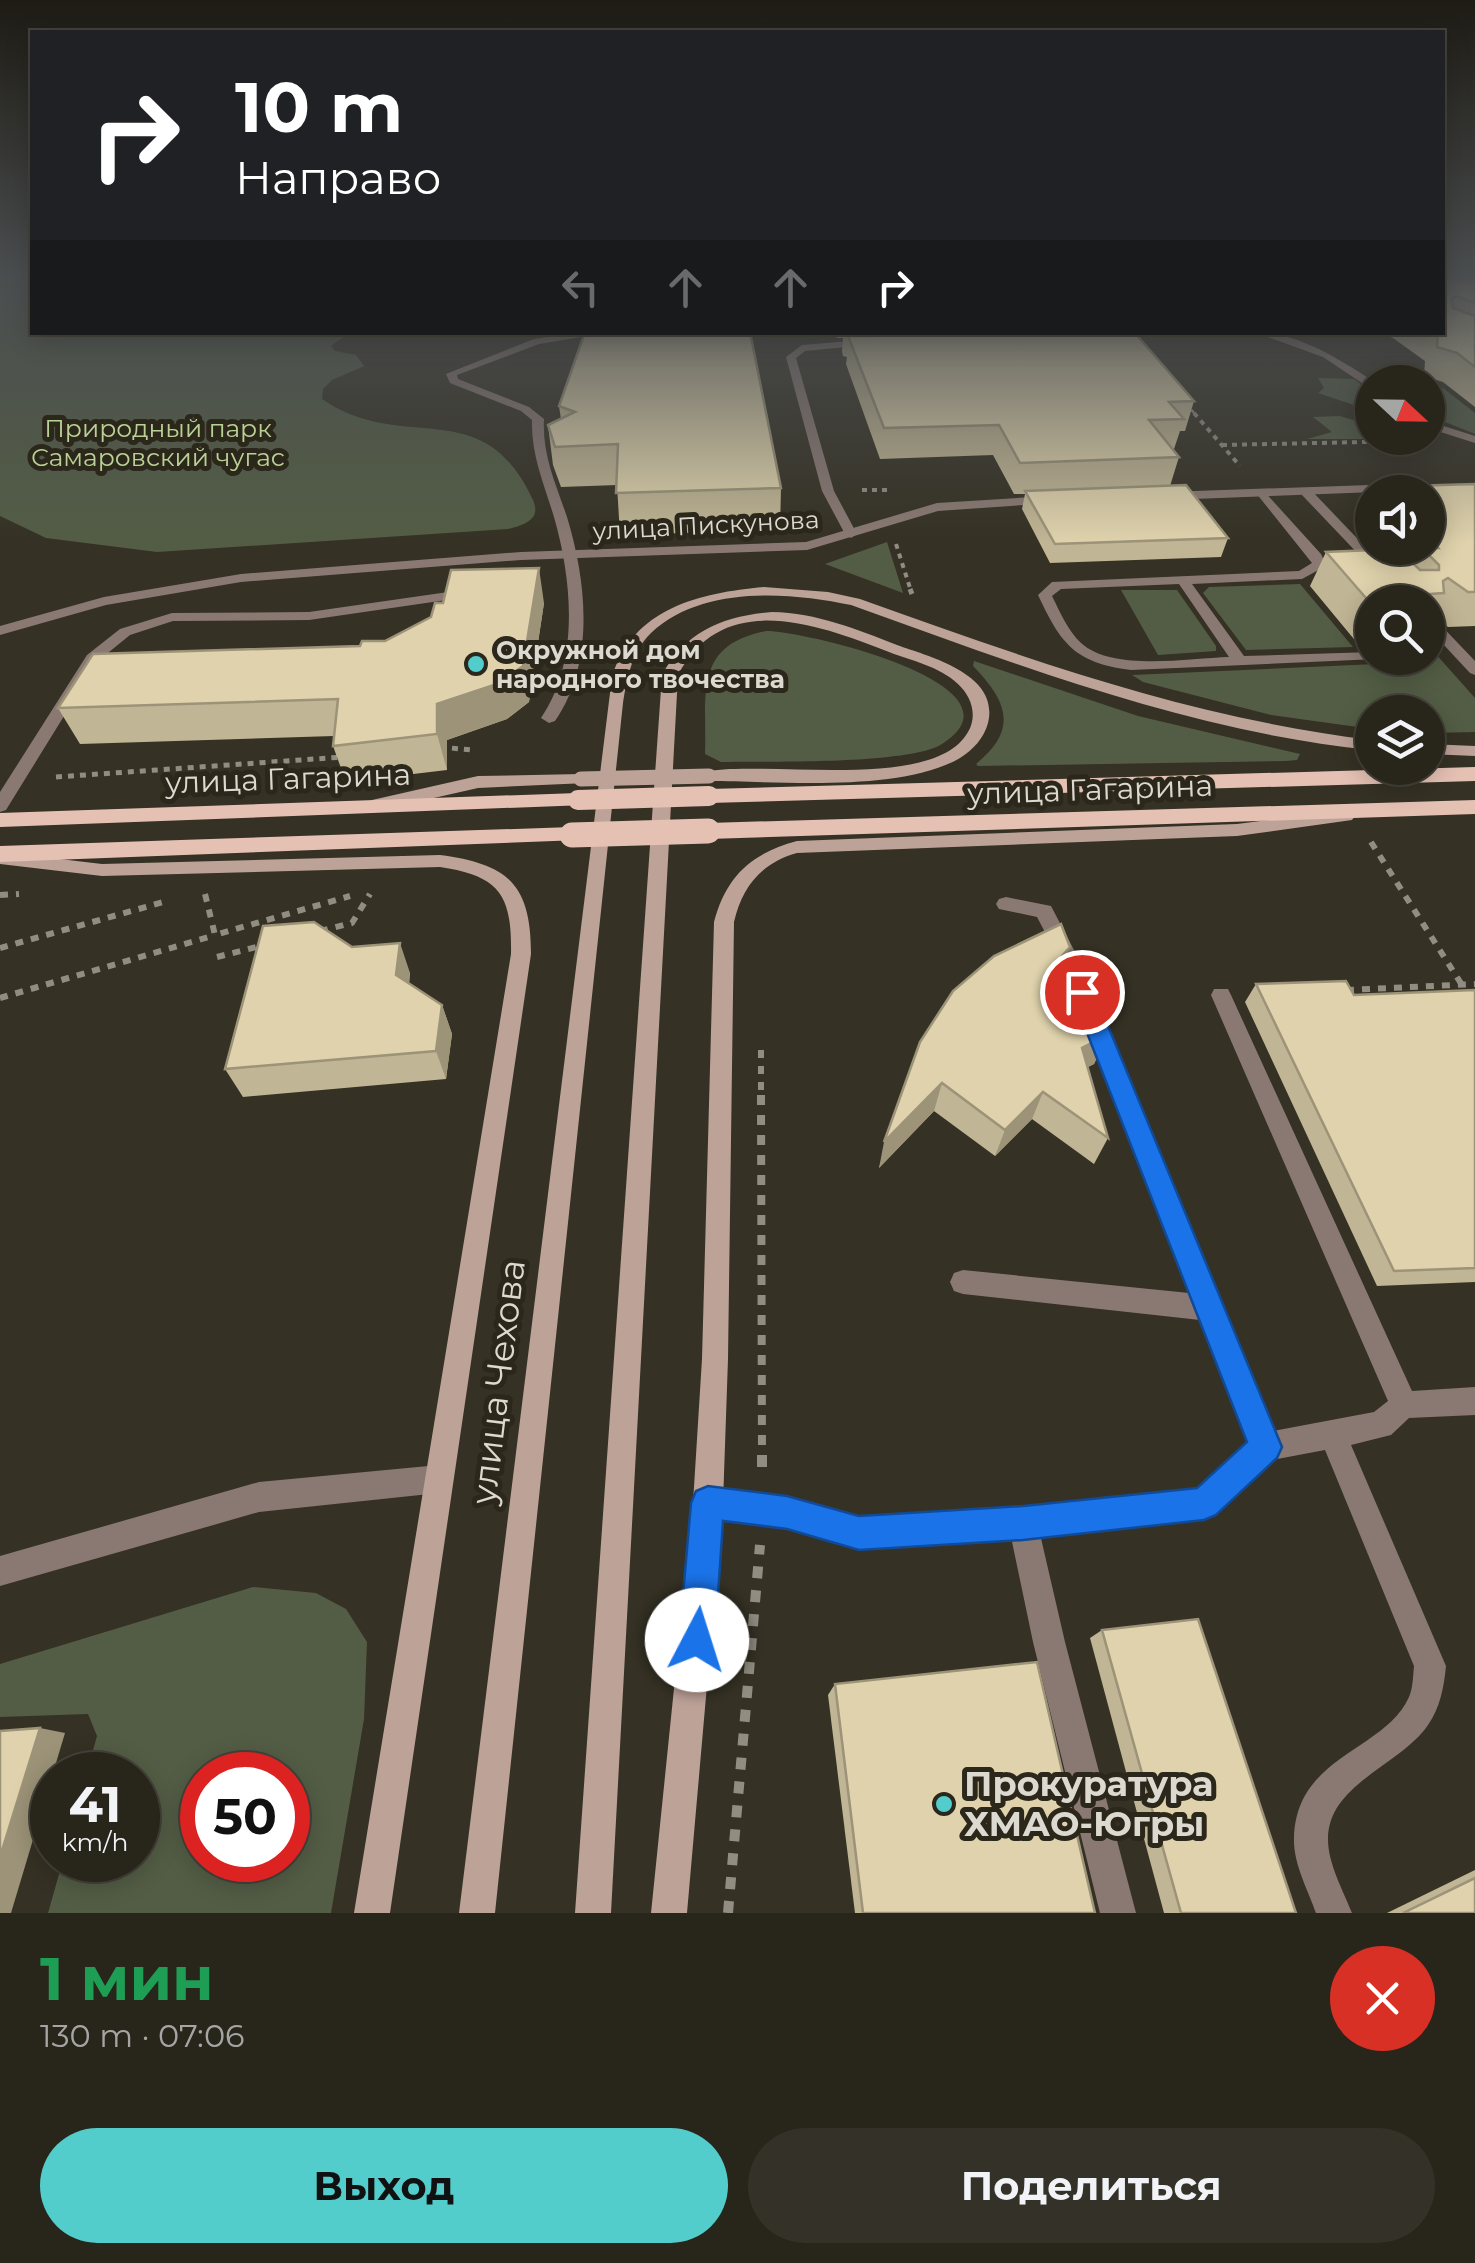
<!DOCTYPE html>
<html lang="ru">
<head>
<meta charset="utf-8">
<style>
  body { margin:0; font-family:Montserrat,sans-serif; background:#343128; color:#f1f3f6; height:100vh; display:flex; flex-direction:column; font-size:38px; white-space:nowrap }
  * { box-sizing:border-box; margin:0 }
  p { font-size:32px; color:#a5a5a3 }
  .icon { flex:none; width:55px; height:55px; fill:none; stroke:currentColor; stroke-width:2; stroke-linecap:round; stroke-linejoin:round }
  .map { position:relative; height:1913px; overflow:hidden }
  .sheet { display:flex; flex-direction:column; background:#28251b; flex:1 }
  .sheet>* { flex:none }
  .top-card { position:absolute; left:30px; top:30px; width:1415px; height:305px; border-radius:0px; box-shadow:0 5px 25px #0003,0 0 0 2px #44423a; background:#202124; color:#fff; overflow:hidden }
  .needle { width:65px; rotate:112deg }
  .controls { position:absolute; left:1355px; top:365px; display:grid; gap:20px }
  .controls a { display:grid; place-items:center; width:90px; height:90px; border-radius:50%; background:#28251b; box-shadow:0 5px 25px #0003,0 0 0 2px #44423a; font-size:50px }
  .speed { position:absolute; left:30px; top:1752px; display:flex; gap:20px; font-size:50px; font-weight:700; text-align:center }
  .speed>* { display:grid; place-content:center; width:130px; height:130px; border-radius:50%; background:#28251b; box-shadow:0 5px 25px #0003,0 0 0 2px #44423a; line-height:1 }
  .speed small { font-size:25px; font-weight:400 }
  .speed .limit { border:15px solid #d22; background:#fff; color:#111 }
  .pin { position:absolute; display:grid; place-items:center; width:85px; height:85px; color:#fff; margin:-42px; border:5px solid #fff; border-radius:50%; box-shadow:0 2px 10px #0007 }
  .me { position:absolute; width:110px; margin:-55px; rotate:5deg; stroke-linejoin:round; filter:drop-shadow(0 0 8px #0008) }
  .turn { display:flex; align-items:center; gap:35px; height:210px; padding:0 40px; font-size:45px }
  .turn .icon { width:130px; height:130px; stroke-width:2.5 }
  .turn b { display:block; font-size:70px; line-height:85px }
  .lanes { display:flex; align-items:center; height:95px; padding:0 40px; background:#0003; justify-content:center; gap:50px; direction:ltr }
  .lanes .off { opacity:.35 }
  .round { display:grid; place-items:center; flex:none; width:105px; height:105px; border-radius:52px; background:#343128 }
  .overview { display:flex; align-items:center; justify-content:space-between; height:170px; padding:0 40px }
  h1 { font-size:60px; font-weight:700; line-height:75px; color:#1e9e55 }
  .action { display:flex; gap:20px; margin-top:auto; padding:20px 40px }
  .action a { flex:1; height:115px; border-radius:60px; background:#53cdcb; color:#111; font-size:40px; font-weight:700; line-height:115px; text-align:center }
  .action a+a { background:#343128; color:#f1f3f6 }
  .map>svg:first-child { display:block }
  .green { fill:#535d45; fill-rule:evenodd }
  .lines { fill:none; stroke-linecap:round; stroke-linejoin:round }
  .path-far5 { stroke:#918d83; stroke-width:2.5; stroke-dasharray:4 4; stroke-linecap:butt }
  .path-far4 { stroke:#918d83; stroke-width:4; stroke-dasharray:5 5; stroke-linecap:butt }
  .path-far3 { stroke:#918d83; stroke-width:5; stroke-dasharray:6 6; stroke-linecap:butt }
  .path-far2 { stroke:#918d83; stroke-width:6; stroke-dasharray:8 8; stroke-linecap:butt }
  .path-far1 { stroke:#918d83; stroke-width:8; stroke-dasharray:10 10; stroke-linecap:butt }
  .path { stroke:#918d83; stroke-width:10; stroke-dasharray:12 12; stroke-linecap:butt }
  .service { fill:#8a7973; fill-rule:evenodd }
  .minor { fill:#8a7973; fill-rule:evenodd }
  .secondary { fill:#bda298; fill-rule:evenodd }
  .primary { fill:#e5c1b4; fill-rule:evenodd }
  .secondary-bridge { stroke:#bda298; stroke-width:15 }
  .primary-bridge-far1 { stroke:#e5c1b4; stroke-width:20 }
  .primary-bridge { stroke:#e5c1b4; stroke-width:25 }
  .wall { fill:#c0b594 }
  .shaded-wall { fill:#9c9378 }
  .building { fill:#dfd2ac; stroke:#9c9378; stroke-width:2.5 }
  .route { fill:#1a73e8; stroke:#114b97; stroke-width:2.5 }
  .poi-dot { fill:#53cdcb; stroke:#2b271a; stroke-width:4 }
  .labels { text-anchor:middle; stroke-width:10; stroke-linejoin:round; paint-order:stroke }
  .far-park-label { font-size:25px; fill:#bad196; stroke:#2b271a }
  .far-street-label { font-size:25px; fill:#dcd9d1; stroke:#2b271a }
  .far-poi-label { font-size:25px; font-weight:bold; fill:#dcd9d1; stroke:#2b271a; text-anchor:start }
  .street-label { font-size:30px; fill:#dcd9d1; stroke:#2b271a }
  .near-street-label { font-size:35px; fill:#dcd9d1; stroke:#2b271a }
  .near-poi-label { font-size:35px; font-weight:bold; fill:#dcd9d1; stroke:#2b271a; text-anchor:start }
</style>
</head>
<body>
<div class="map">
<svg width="1475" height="1913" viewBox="0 0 1475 1913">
  <rect width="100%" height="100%" fill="#353124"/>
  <g class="green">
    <path d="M0,275H32V332L349,333L331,346L335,351L356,355L364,366L332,380L323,389L322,399C405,456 482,390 533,500C542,520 523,525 508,529L157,552L46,538L0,516Z"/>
    <polygon points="1318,378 1354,379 1372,393 1372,411 1318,393 1324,388"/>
    <polygon points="1428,384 1443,388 1475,413 1475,434 1440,420 1428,410 1428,399 1431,398"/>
    <polygon points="1340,416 1372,426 1369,435 1373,439 1307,439 1332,432 1313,417"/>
    <polygon points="887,542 903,593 825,564"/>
    <polygon points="1300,584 1353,647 1246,650 1203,593 1209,587"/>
    <polygon points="1121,590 1177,590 1216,646 1216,651 1158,655"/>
    <path d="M766,631C801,630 1035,685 942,744C909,765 767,761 721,762L705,754C707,694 693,645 766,631Z"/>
    <polygon points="1434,652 1475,698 1475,732 1428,733 1428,712 1372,712 1372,729 1271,715 1143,682 1132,675 1398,663 1403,658 1428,658 1428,653"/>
    <path d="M974,661L1138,716L1300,754L1297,760L1286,761L978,766L976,764C1019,729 1007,701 973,666Z"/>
    <path d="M253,1587L316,1593L346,1609L367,1642L364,1719L331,1913H48L63,1860H138V1775H86L97,1736L88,1714L0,1717V1664ZM202,1775H288V1860H202Z"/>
  </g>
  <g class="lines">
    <polyline class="path-far5" points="1186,404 1196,415"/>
    <g class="path-far4">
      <polyline points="1194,413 1240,466"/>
      <polyline points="1222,445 1412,441"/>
      <polyline points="862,490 890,490"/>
      <polyline points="896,544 911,591"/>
    </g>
    <g class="path-far3">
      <polyline points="910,589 912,594"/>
      <polyline points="440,747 472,750"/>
      <polyline points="56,777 343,757"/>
    </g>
    <g class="path-far2">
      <polyline points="1371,842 1462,985"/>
      <polyline points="205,894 215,935 350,896"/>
      <polyline points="0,895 19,894"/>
      <polyline points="320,931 352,923 370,894"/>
      <polyline points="0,948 167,901"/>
      <polyline points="217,957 264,945"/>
      <polyline points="1346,990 1475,984"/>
      <polyline points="0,998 215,935"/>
      <polyline points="761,1050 761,1098"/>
    </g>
    <polyline class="path-far1" points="761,1095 762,1458"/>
    <g class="path">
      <polyline points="762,1455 762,1472"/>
      <polyline points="728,1913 760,1545"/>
    </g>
    <g class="service">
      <path d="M581,332H611L539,344L457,375L458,379L529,407L544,419C542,455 556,484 567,517C587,583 595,663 555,721L549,723L541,718C580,661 572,580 554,517C544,484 531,455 532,420L521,411L450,383L446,374L534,339Z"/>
      <polygon points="863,332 873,332 874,339 867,345 805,351 796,358 834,491 857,534 851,538 845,534 822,491 786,357 802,345 861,340"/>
      <path d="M1262,489L1321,554L1326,564L1324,567L1302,579L1192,584L1244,656L1372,652V658L1377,659L1131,670C1075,663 1061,644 1038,595L1052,582L1299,571L1312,563L1256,493ZM1179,584L1229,657C1189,658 1113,672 1081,643C1068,631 1060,612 1052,596L1061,589Z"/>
      <polygon points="1302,489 1310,489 1418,602 1404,602 1302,495"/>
      <polygon points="469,589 476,593 474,596 309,620 173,621 130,635 98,661 6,810 0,812 0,792 87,655 120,629 172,613 309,612"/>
      <polygon points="1428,616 1433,617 1475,661 1475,675 1470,673 1428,628"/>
      <polygon points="1006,897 1051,906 1074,950 1071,955 1057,955 1037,917 999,909 996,904 999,899"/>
      <path d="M1070,957L1077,960L1080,965L1273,1431L1374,1412L1388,1401L1211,995L1214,989H1228L1231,995L1412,1391L1475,1387V1415L1409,1418L1391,1435L1351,1445L1446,1666C1444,1687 1440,1708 1428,1725C1401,1765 1328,1784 1328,1839C1328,1864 1343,1890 1352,1913H1316C1308,1890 1293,1863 1294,1838C1296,1755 1385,1751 1409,1697C1413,1688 1413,1676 1414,1666L1325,1450L1272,1460L1214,1514L1204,1519L1040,1534L1065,1642L1136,1913H1100L1033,1642L1011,1537L883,1549L859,1548L761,1523L708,1518L698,1513L693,1503L698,1493C739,1475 834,1517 883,1519L1198,1490L1249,1443L1200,1320L963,1294L954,1291L950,1282L954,1273L963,1270L1189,1293L1060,965L1063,960Z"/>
      <polygon points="439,1465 449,1469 453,1479 449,1489 439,1493 259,1512 0,1586 0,1556 259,1482"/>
    </g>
    <g class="minor">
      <path d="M1254,332C1298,332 1339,359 1375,382L1372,388L1368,387L1323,357Z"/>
      <polygon points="1428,421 1475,436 1475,443 1428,428"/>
      <polygon points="1398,484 1402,485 1402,491 1167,500 1161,496 1167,492"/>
      <polygon points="1048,496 1054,500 1052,503 938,511 807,550 521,560 241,582 106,605 0,635 0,626 104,597 241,574 521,552 806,542 937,503"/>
    </g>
    <g class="secondary">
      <path d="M764,587L828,592L860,599C1031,660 1190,718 1372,740V750C1191,732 1021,666 851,605C789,592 702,585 651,633C632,651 627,678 623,703L495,1913H459L612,677C633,608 699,593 764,587Z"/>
      <path d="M772,612C817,613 856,629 897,645C930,657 1000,674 988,723C984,738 973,750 960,758C900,793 778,781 709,781L703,780V772C762,759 934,793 968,732C978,715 971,696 958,684C939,666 912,661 889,652C819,625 723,588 678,675L611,1913H575L662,675C686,631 723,616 772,612Z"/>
      <polygon points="1428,744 1475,746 1475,756 1428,754"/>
      <polygon points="581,774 587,775 587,783 478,788 372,812 363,806 372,800 478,776"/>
      <path d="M1346,810L1355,816L1352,820L1237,836L797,853C761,863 742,887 734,922L728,1359L723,1503L687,1913H651L693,1503L702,1359L714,922C726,876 752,853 797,841L1237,824Z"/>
      <path d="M0,852L102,864L440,855C508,864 531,884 531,954L390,1913H354L511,954C512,895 500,876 440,867L102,876L0,864Z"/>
    </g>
    <g class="primary">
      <polygon points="1475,767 1475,781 709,803 698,796 709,789"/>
      <polygon points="578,793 589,800 586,805 0,827 0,813"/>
      <polygon points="1475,800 1475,814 708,839 697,831 708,823"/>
      <polygon points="572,827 580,830 583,835 580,840 0,862 0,846"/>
    </g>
    <polyline class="secondary-bridge" points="581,779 709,776"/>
    <polyline class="primary-bridge-far1" points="578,800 709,796"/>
    <polyline class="primary-bridge" points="572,835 708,831"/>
  </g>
  <g class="wall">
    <polygon points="1442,275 1475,275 1475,407 1443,382 1424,376 1425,361 1393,338 1377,332 1442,332"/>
    <polygon points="835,332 1134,332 1194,401 1185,431 1180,431 1174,449 1173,450 1179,457 1170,486 1228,538 1221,557 1050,563 1022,509 1025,494 1014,494 993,455 880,459 846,364 847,357 843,356 842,351 843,338 837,338"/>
    <polygon points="559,406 781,488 780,530 620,535 617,485 561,487 553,465 548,425 561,419"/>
    <polygon points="1475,484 1475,626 1448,627 1432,615 1428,622 1428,602 1372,602 1372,643 1358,644 1310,586 1326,552 1388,550 1386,548 1428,548 1428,492 1372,492 1372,534 1359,520 1375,487"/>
    <polygon points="544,603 529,702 507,719 447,740 447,770 346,782 333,746 334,736 80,744 58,708 360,646"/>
    <polygon points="352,947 410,973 409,984 442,1005 452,1034 446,1079 243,1097 225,1069"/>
    <polygon points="1065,962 1107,1035 1094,1064 1088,1067 1108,1138 1094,1164 1032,1119 995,1156 934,1111 879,1168 920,1042"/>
    <polygon points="1256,984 1354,995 1475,990 1475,1282 1377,1286 1245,1002"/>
    <polygon points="1102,1630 1296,1913 1164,1913 1090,1638"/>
    <polygon points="835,1684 1095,1913 855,1913 828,1695"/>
    <polygon points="1475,1870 1475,1913 1387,1913"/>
  </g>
  <g class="shaded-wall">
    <polygon points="539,568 544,603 529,702 507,719 447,740 447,770 437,734 437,704"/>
    <polygon points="400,943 410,973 407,1004 396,975"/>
    <polygon points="442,1005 452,1034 446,1079 436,1051"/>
    <polygon points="1107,1035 1094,1064 1070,1076 1082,1048"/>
    <polygon points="942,1083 934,1111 879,1168 884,1142"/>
    <polygon points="1043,1092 1032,1119 995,1156 1005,1130"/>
    <polygon points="40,1728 65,1733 11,1913 0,1913 0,1857"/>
  </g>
  <g class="building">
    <polygon points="1442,275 1475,275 1475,303 1456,296 1451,299 1453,308 1475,316 1475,367 1457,353 1437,347 1438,332 1442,332"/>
    <polygon points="585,332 750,332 781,488 616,493 618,444 555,447 548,425 575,412 559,406"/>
    <polygon points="862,332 1134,332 1194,401 1169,402 1184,419 1149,420 1179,457 1020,463 999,425 884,428 848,336 874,336"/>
    <polygon points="1475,484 1475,592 1468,592 1448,578 1443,581 1444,593 1414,595 1421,602 1372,602 1372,605 1326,552 1398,549 1420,570 1439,570 1439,565 1422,548 1438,548 1428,538 1428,492 1380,492 1375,487"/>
    <polygon points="1186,485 1228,538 1055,544 1025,491"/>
    <polygon points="539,568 523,666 500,683 437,704 437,734 333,746 338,699 58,708 93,654 360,646 362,641 385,641 431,617 435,603 443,603 451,570"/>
    <polygon points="314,922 352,947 400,943 396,975 442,1005 436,1051 225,1069 263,926"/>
    <polygon points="1061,924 1070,947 1061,957 1093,1002 1107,1035 1082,1048 1108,1138 1043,1092 1005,1130 942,1083 884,1142 920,1042 953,991 994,956"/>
    <polygon points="1346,981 1354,995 1475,990 1475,1268 1394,1271 1256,984"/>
    <polygon points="1198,1619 1296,1913 1181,1913 1102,1630"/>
    <polygon points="1037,1662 1095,1913 863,1913 835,1684"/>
    <polygon points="40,1728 0,1857 0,1731"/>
    <polygon points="1475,1878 1475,1913 1403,1913"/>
  </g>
  <linearGradient id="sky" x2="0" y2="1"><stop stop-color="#1d1b14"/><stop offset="0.51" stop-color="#4b4e50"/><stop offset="1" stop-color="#4b4e50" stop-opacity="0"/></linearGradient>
  <rect width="1475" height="543" fill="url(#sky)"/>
  <polygon class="route" points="1082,983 1094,992 1282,1447 1277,1458 1216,1515 1204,1520 1023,1540 859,1550 787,1529 723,1521 715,1640 710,1653 697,1658 684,1653 679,1640 691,1503 696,1491 708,1486 787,1496 859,1516 1023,1506 1197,1488 1247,1442 1071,992"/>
  <g class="poi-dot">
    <circle cx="476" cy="664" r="10"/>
    <circle cx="944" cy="1804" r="10"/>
  </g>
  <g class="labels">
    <g class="far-park-label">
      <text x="158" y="437">Природный парк<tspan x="158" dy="29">Самаровский чугас</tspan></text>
    </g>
    <g class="far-street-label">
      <text transform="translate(706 525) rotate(-3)" y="9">улица Пискунова</text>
    </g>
    <g class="far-poi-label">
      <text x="496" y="659">Окружной дом<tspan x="496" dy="29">народного твочества</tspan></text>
    </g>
    <g class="street-label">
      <text transform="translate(288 779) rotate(-2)" y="10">улица Гагарина</text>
      <text transform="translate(1090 790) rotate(-2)" y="10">улица Гагарина</text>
    </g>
    <g class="near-street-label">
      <text transform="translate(498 1382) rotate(-83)" y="12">улица Чехова</text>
    </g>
    <g class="near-poi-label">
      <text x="964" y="1796">Прокуратура<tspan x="964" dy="40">ХМАО-Югры</tspan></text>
    </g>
  </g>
</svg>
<div class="controls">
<a><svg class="needle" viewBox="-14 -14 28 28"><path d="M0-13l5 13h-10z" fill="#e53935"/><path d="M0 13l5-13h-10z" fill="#a5a5a3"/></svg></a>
<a><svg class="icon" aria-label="sound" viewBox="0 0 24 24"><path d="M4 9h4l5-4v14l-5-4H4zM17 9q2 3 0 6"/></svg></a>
<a><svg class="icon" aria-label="search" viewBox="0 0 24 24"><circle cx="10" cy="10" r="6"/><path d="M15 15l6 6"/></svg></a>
<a><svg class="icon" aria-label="layers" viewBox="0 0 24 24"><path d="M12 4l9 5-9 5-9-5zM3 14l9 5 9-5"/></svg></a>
</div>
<div class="speed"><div>41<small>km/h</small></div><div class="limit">50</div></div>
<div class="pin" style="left:1082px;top:992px;background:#d93025"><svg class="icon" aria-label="arrive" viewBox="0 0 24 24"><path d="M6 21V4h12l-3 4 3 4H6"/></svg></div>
<svg class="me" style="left:697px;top:1640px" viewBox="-20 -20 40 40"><circle r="19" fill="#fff"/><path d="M0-13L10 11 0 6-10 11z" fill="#1a73e8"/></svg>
<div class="top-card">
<div class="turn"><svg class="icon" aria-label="right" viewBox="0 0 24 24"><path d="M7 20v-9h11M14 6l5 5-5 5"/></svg><div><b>10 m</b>Направо</div></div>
<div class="lanes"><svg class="icon off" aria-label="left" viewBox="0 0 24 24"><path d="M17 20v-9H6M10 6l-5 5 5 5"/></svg><svg class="icon off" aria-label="ahead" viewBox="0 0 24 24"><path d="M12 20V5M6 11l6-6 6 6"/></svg><svg class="icon off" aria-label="ahead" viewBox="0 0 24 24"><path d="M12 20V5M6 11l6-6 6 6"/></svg><svg class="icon" aria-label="right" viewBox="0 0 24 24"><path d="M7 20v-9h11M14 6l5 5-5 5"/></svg></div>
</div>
</div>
<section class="sheet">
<div class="overview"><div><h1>1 мин</h1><p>130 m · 07:06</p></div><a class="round" style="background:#d93025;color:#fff"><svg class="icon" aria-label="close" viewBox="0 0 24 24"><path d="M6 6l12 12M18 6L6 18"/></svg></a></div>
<div class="action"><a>Выход</a><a>Поделиться</a></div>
</section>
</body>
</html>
